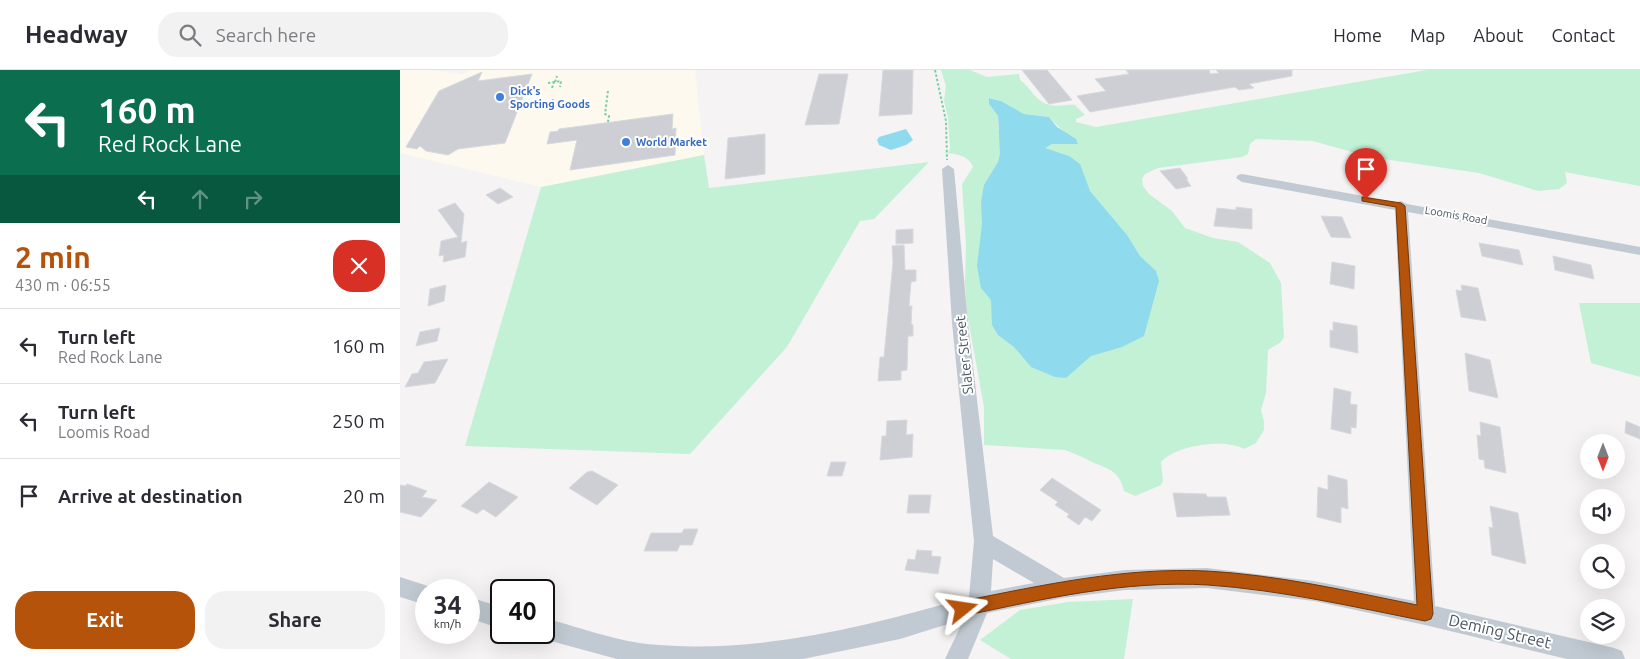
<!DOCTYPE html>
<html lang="en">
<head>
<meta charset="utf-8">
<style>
  body { margin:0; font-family:Ubuntu,sans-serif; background:#f2f2f3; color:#2b2b33; height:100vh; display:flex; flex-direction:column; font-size:19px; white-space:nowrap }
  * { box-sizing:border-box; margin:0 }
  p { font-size:16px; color:#7c7c81 }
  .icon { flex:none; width:28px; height:28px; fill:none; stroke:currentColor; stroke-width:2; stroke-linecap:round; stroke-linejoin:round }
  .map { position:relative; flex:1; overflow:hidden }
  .panel { display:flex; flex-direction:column; background:#fff; width:400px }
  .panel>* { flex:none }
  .guide { background:#0b6e4f; color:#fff; overflow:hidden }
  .needle { width:32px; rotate:180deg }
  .fabs { position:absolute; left:1180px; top:364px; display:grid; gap:10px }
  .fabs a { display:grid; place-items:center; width:45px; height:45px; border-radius:50%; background:#fff; box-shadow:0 5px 20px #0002; font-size:25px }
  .speed { position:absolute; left:15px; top:509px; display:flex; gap:10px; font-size:25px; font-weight:700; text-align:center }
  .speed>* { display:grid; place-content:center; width:65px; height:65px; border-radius:50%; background:#fff; box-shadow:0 5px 20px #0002; line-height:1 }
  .speed small { font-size:12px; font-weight:400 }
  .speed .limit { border:2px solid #111; border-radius:8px; background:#fff; color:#111 }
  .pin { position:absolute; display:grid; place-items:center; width:42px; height:42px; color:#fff; margin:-51px -21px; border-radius:50% 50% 50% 0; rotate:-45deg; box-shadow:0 0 5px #0007 }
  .pin .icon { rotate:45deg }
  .me { position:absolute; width:55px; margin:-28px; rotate:75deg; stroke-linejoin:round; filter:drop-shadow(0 0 4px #0008) }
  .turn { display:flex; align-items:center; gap:18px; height:105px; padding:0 15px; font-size:22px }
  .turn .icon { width:65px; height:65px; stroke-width:2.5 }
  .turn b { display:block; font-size:35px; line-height:42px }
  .lanes { display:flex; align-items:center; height:48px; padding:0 15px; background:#0003; justify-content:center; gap:25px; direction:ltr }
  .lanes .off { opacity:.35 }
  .round { display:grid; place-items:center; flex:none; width:52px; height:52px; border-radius:20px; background:#f2f2f3 }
  .head { display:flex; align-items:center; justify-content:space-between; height:85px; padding:0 15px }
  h1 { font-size:30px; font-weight:700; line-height:38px; color:#b45309 }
  .button { display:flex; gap:10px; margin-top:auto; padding:10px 15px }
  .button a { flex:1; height:58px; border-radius:20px; background:#b45309; color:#fff; font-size:20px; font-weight:700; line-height:58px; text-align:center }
  .button a+a { background:#f2f2f3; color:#2b2b33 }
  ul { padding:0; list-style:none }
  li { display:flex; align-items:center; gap:15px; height:75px; padding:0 15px; border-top:1px solid #e1e1e2 }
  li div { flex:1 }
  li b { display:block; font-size:19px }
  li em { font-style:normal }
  header { display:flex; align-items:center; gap:30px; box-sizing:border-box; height:70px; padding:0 25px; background:#fff; border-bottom:1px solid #e1e1e2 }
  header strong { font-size:24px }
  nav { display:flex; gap:28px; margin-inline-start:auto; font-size:18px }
  .search { width:350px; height:45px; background:#f2f2f3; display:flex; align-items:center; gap:12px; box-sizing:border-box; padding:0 18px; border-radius:20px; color:#7c7c81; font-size:19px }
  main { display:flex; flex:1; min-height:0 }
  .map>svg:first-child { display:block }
  .commercial { fill:#fdf9ef }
  .green { fill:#c3f1d5; fill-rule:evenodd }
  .water { fill:#90daee }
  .building { fill:#cdcfd5; stroke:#d7d9de }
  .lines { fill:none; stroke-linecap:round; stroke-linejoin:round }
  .path { stroke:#7ad0a6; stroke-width:2; stroke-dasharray:2.5 2; stroke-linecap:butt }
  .minor { fill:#c1cad2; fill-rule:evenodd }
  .route { fill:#b45309; stroke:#753606 }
  .shop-dot { fill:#3f7fe0; stroke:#fff; stroke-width:2 }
  .labels { text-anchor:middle; stroke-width:4; stroke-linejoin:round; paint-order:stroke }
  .far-shop-label { font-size:11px; font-weight:bold; fill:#366cbe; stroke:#fff; text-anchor:start }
  .far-street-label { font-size:11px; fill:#4a5661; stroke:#fff }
  .street-label { font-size:14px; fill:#4a5661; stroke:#fff }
  .near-street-label { font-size:16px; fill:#4a5661; stroke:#fff }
</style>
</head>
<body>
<header>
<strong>Headway</strong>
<div class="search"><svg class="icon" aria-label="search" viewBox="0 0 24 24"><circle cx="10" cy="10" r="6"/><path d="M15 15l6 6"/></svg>Search here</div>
<nav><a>Home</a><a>Map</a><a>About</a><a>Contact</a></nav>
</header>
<main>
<section class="panel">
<div class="guide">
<div class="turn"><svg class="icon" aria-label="left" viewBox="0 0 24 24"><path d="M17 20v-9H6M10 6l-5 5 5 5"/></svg><div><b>160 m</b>Red Rock Lane</div></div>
<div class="lanes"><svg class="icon" aria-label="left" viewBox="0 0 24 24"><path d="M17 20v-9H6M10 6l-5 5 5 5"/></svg><svg class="icon off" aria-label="ahead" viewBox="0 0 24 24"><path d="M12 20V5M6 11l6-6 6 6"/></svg><svg class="icon off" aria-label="right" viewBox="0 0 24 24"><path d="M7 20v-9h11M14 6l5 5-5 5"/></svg></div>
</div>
<div class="head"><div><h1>2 min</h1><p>430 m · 06:55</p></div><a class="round" style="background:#d93025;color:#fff"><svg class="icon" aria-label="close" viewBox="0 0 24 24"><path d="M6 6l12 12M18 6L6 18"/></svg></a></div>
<ul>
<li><svg class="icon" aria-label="left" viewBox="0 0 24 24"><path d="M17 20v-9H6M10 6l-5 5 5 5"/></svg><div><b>Turn left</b><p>Red Rock Lane</p></div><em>160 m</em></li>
<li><svg class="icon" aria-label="left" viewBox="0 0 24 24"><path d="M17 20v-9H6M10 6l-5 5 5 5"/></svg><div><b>Turn left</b><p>Loomis Road</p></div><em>250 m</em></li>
<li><svg class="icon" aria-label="arrive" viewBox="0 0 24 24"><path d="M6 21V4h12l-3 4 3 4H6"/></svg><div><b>Arrive at destination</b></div><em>20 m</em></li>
</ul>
<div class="button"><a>Exit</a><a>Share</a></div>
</section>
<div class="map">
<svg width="1240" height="589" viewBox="0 0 1240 589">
  <rect width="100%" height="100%" fill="#f5f3f3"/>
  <polygon class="commercial" points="0,0 32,0 62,4 71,0 295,0 304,85 141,117 0,83"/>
  <g class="green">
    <path d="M541,0H570L587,7L619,4L620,10C631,18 636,32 650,35C658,37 667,34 675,35L685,45L676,49V52L696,57L1027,0H1240V116L1165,102L1167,113L1159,119L1138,121L1079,103L970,87L913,71L856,69L850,74L848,84L842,87L758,98L745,104L742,109L743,116L749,124L772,141L785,158L813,168L838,172L870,193L881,213L884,267L881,272L868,280L866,323L861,340L864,351V360L856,373L844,379C826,368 775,375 761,392L763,411L761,415L735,426L724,421C719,399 707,399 690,391C682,387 674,383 665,380L584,375V337L567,243L565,212L566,175L562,114L573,97C569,85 553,83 542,83L549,82L550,77L548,48L544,31L546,16ZM591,28L601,31L624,44L649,47L664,62L598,60V46L589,34Z"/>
    <polygon points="304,85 309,118 529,92 474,149 460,151 387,277 290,384 65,376 141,117"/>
    <polygon points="1179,233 1240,233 1240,307 1191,293"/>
    <polygon points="733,529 724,589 611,589 580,570 620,540 668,532"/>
  </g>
  <g class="water">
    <polygon points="589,28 601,31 624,44 649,47 657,57 676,69 678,74 652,74 645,78 669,86 680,94 690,121 727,165 740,186 756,201 759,211 744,266 722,277 691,286 666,308 655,307 631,297 614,277 598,265 592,255 591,230 581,218 577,196 582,154 581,132 584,115 598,92 600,84 598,46 589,34"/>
    <polygon points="506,59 513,70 506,75 491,80 479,75 477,70 479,67"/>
  </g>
  <g class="building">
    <polygon points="483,0 513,0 512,44 479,46"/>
    <polygon points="622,0 647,0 672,30 649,34"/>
    <polygon points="726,0 809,0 810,4 819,3 816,0 892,0 892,6 849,14 854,18 839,20 835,17 690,42 677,26 706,21 695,9 729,4"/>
    <polygon points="82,2 78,11 132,4 105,73 58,79 48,85 26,81 20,76 17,79 6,77 39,21"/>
    <polygon points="419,4 448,4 439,54 405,55"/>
    <polygon points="273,44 272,59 276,58 275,85 170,100 177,70 147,74 150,62 158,61 159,59"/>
    <polygon points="365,64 365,104 325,109 328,68"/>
    <polygon points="780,98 788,109 786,109 791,116 776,119 760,101"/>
    <polygon points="100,118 113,127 98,134 86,125"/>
    <polygon points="55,133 64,144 61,173 67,171 65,187 43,192 44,185 39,186 41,171 58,167 38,140"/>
    <polygon points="836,137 852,139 852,159 814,156 817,138 836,140"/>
    <polygon points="921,146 942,147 951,168 931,167"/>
    <polygon points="513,159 513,173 496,174 496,160"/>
    <polygon points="1079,173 1119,180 1123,195 1082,186"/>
    <polygon points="504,175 505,200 516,200 516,211 511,212 509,236 512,236 511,254 513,255 513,266 508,266 507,300 501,301 501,310 478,311 480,287 484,287 493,192 492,176"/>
    <polygon points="1153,186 1191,195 1194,209 1155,200"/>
    <polygon points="932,192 955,196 954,219 930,214"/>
    <polygon points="46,215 44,231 28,236 30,219"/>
    <polygon points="1061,215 1078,218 1086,251 1061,247 1056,220 1062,221"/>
    <polygon points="933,252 957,256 958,283 930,277 930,260 933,261"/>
    <polygon points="40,258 37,271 16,276 20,262"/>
    <polygon points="1065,283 1090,290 1098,328 1069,321"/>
    <polygon points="48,289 35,313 5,317 12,304 18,303 24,292"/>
    <polygon points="934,318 951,322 950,334 957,335 956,358 951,357 951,364 931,359"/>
    <polygon points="507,350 506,365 513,364 512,387 480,390 482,366 486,366 487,351"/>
    <polygon points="1226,351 1240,357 1240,369 1225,363"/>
    <polygon points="1080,352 1100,357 1106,403 1085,398 1084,390 1079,389 1077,365 1081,366"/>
    <polygon points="431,392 446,392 442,406 427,406"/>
    <polygon points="192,401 218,415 197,435 169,418 187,402"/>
    <polygon points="928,405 947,410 948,439 941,437 941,453 917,447 918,417 928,420"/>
    <polygon points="652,408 701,440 692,451 685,447 679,455 667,447 669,444 655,435 658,432 640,420"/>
    <polygon points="89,412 118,427 96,447 83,439 77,444 61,436"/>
    <polygon points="7,414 27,421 22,427 37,430 21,447 0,442 0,415 6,416"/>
    <polygon points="773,423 806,424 807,427 826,427 830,445 777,447"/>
    <polygon points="509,425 531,425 529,443 507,443"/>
    <polygon points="1090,436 1118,443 1126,494 1092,485 1089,457 1093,458"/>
    <polygon points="284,459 298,459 292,475 280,475 277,481 244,481 251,463 282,463"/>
    <polygon points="517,480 532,481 531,486 541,487 538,504 505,500 508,489 515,490"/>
  </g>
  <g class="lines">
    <g class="path">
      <polyline points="535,0 546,51 547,90"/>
      <polyline points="155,12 157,6"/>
      <polyline points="148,13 161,11 160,17"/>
      <polyline points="152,18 154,12"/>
      <polyline points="208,21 205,44 209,46 208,52"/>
      <polyline points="142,37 152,35 153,29"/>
    </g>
    <g class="minor">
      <path d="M548,95L554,99L568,253L593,466L664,508L725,500L807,498L914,511L1014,531L995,140L842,112L836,108L838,105L842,104L996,132L1001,131L1007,134L1240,177V185L1008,142L1035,536L1214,578L1222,581L1225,589H1167L1025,555L914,531L807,518L725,520L662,528L587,543L568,589H545L564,549L500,569L403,589H217L136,567L134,562H144V548C175,556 217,571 247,574C356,585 465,557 569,527L574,471L552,253L542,99ZM593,489L634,513L591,521Z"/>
      <polygon points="0,507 34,518 35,520 26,520 26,535 0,527"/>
      <polygon points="69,527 101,537 101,559 69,548"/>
    </g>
  </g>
  <path class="route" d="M962,127L1001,133L1005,136L1033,544L1031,549L1025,551C954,537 881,520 808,515C725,510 643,529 563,546L558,544L555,539L558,533L563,531C643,515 725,497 807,501C878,505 948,521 1017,535L996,137L962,131Z"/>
  <g class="shop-dot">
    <circle cx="100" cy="27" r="5"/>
    <circle cx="226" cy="72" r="5"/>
  </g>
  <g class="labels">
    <g class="far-shop-label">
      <text x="110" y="25">Dick's<tspan x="110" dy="13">Sporting Goods</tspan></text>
      <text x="236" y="76">World Market</text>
    </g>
    <g class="far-street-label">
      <text transform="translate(1056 145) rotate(10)" y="4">Loomis Road</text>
    </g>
    <g class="street-label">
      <text transform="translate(564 285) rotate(-96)" y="5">Slater Street</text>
    </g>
    <g class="near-street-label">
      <text transform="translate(1100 561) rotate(13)" y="6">Deming Street</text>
    </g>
  </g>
</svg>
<div class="fabs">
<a><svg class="needle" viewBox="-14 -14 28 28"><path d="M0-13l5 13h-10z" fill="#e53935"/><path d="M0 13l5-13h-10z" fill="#7c7c81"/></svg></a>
<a><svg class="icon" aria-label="sound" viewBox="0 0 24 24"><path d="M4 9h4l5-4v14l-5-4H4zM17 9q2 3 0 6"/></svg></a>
<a><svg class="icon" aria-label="search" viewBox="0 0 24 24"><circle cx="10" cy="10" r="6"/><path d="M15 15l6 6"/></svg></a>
<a><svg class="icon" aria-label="layers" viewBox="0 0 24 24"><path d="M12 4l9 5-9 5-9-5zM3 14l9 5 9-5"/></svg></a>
</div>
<div class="speed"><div>34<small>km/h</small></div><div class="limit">40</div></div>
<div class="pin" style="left:966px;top:129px;background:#d93025"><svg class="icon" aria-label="arrive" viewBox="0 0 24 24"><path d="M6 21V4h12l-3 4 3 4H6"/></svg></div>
<svg class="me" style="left:563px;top:539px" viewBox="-20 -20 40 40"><path d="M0-17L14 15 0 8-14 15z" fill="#b45309" stroke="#fff" stroke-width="4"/></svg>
</div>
</main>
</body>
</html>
